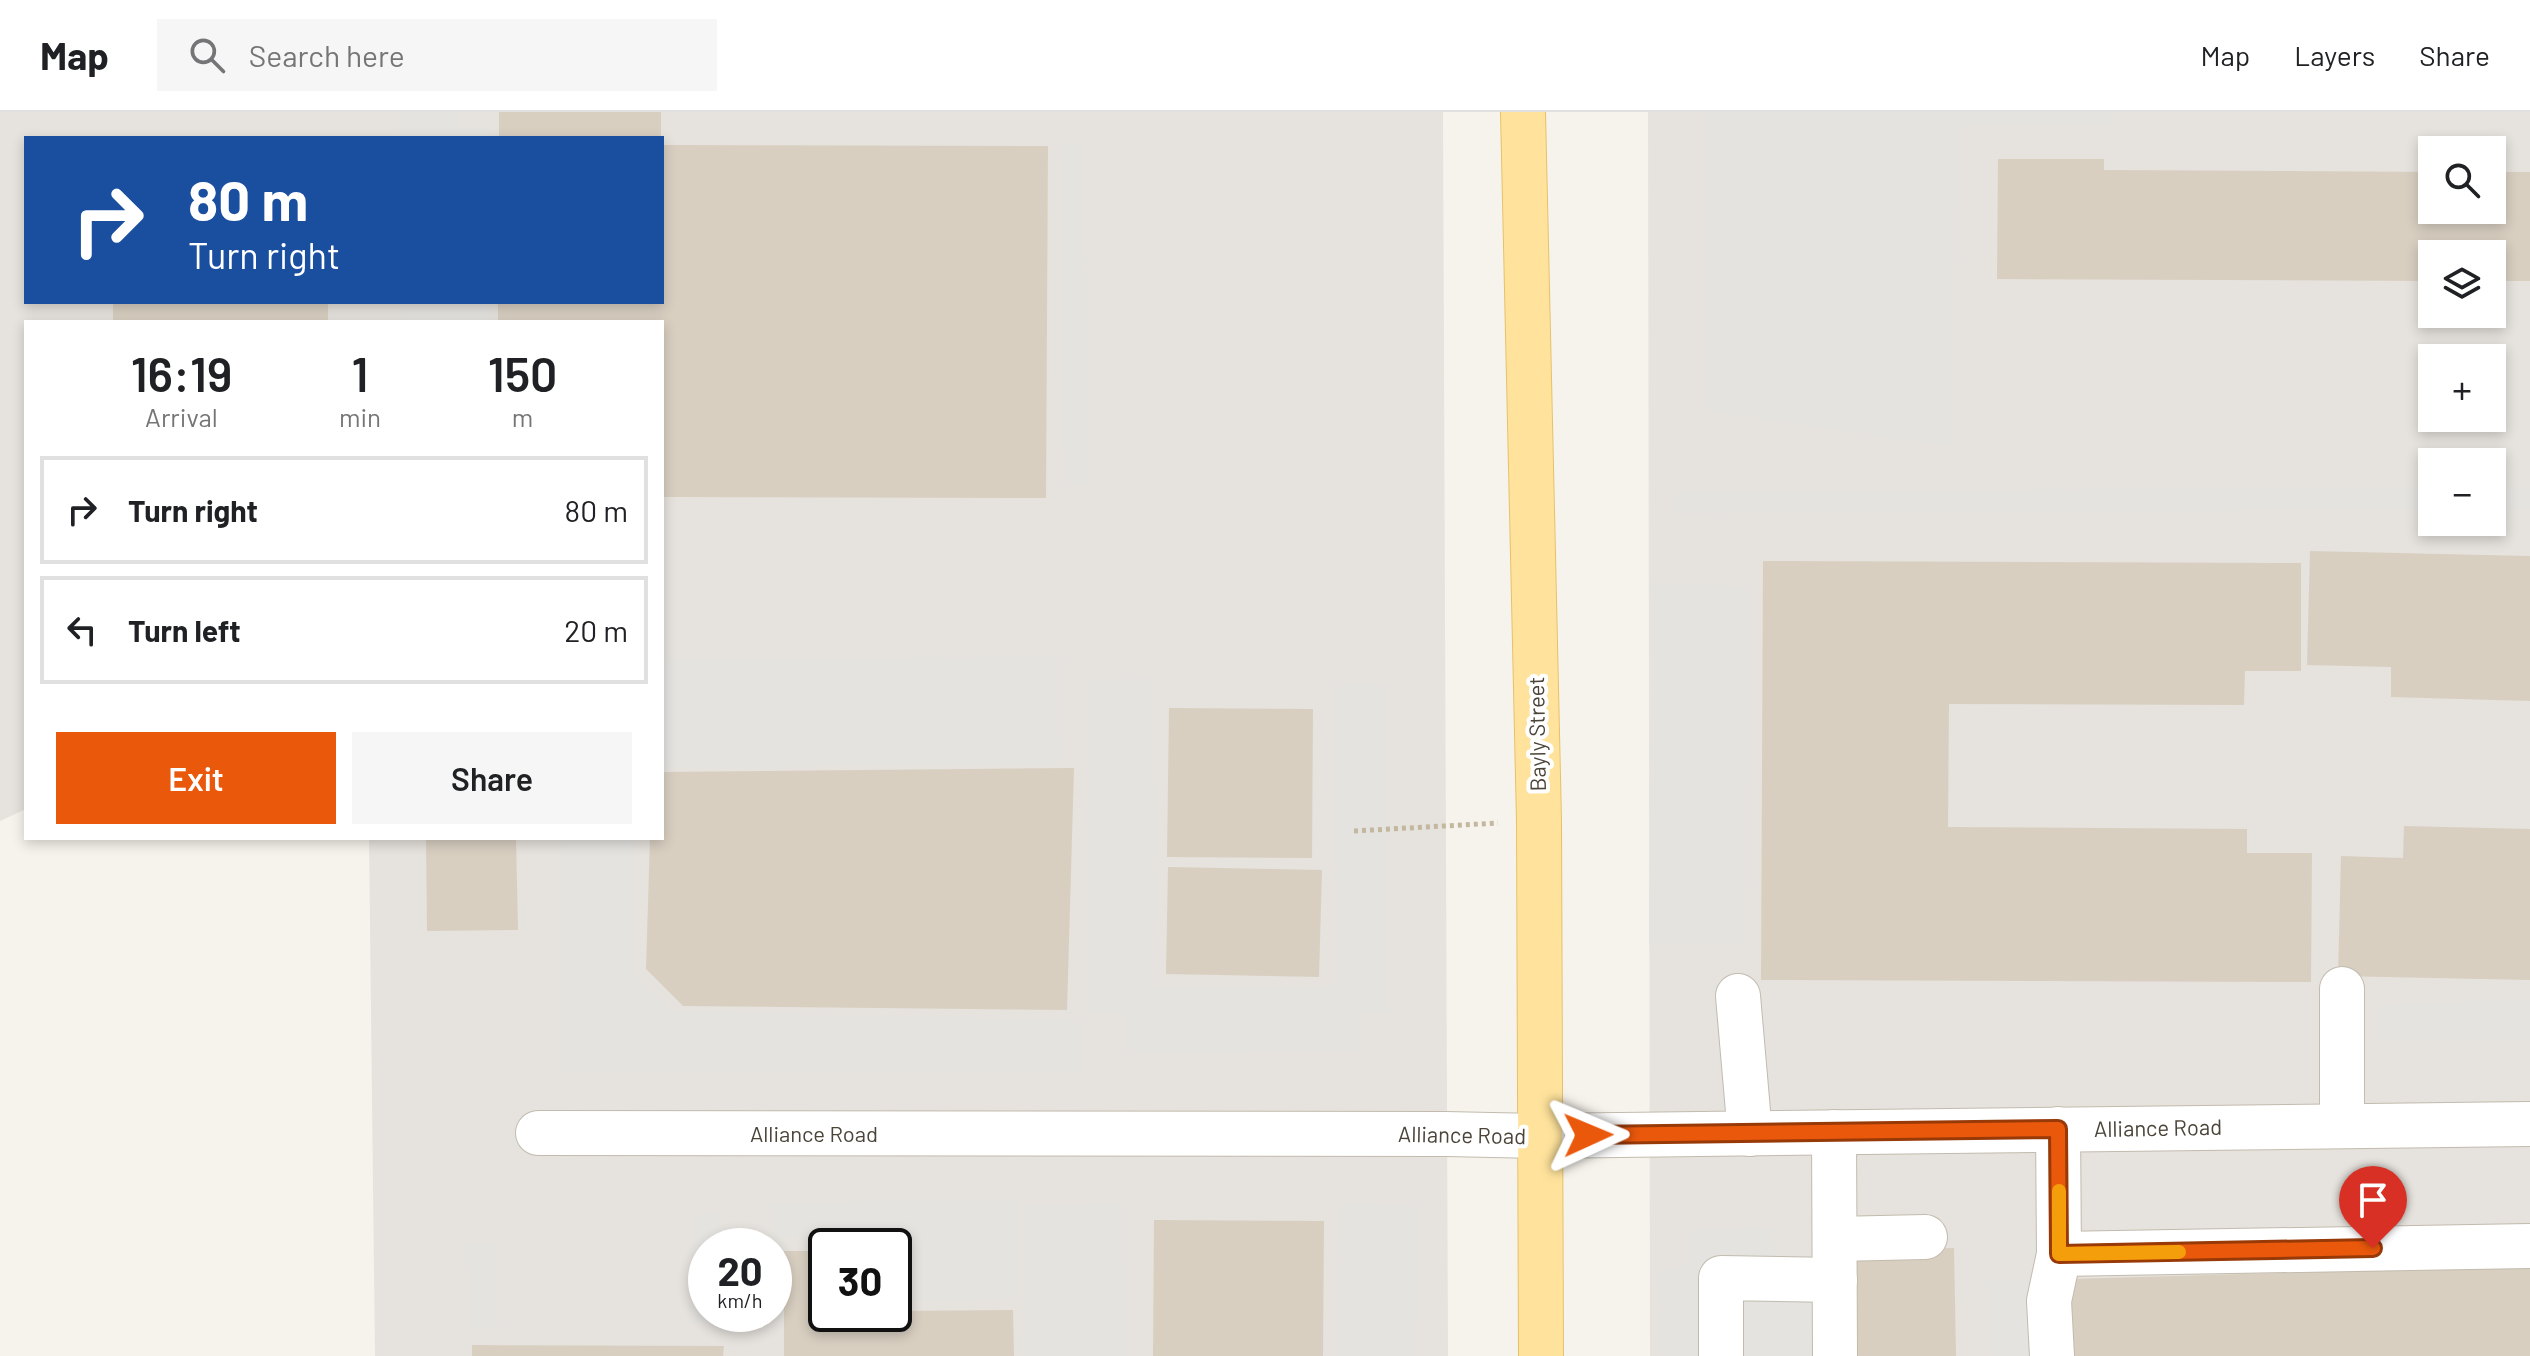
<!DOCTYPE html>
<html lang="en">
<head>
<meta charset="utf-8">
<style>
  body { margin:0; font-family:Barlow,sans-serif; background:#f6f6f6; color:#202124; height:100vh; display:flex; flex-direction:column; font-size:30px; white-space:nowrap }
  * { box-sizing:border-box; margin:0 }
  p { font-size:26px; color:#757577 }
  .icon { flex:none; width:44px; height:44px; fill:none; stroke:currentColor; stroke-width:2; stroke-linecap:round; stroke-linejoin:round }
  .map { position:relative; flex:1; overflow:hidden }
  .sheet { position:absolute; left:24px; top:208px; width:640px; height:520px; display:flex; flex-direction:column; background:#fff; border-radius:0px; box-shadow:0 4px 12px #0003 }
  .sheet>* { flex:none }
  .hud { position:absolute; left:24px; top:24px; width:640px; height:168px; border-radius:0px; box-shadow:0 4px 12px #0003; background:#1a4fa0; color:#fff; overflow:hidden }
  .tools { position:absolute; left:2418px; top:24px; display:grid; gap:16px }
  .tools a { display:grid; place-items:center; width:88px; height:88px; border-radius:0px; background:#fff; box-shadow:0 4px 12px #0003; font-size:40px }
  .speed { position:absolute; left:688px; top:1116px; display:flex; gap:16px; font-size:40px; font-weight:700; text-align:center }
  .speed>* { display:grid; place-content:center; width:104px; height:104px; border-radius:50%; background:#fff; box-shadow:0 4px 12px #0003; line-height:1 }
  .speed small { font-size:20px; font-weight:400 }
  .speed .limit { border:4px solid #111; border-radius:12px; background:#fff; color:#111 }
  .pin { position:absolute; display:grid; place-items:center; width:68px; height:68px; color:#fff; margin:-82px -34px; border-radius:50% 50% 50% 0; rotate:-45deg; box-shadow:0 0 8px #0007 }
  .pin .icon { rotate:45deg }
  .me { position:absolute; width:88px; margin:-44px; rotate:89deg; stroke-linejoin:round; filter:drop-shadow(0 0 6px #0008) }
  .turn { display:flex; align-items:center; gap:28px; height:168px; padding:0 32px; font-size:36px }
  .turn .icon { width:104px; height:104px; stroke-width:2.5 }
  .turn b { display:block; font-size:56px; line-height:68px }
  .eta { display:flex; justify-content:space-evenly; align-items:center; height:136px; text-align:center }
  .eta b { font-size:48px; font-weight:600; line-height:56px }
  .primary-button { display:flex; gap:16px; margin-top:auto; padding:16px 32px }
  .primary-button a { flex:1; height:92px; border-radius:0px; background:#ea580c; color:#fff; font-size:32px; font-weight:600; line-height:92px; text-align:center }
  .primary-button a+a { background:#f6f6f6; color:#202124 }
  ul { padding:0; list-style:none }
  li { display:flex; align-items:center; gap:24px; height:108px; margin:0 16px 12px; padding:0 16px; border:4px solid #e0e0e0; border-radius:0px }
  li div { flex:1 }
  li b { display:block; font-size:30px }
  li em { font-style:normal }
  header { display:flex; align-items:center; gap:48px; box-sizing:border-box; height:112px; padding:0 40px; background:#fff; border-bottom:2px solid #e0e0e0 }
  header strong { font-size:38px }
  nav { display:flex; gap:44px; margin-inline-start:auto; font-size:28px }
  .search { width:560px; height:72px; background:#f6f6f6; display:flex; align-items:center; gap:20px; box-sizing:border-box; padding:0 28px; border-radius:0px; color:#757577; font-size:30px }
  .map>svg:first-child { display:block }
  .industrial { fill:#e6e2dd; fill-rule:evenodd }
  .parking { fill:#e5e3e0 }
  .building { fill:#d8cfc1 }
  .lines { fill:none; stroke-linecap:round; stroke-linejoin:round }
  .minor-casing { stroke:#c2bbae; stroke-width:46 }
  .major-casing { stroke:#e6c16a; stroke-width:46 }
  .path { stroke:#c4b79f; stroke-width:5; stroke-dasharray:4 4; stroke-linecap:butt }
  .minor { stroke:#fff; stroke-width:44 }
  .major { stroke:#ffe39c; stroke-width:44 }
  .route-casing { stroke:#983908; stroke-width:20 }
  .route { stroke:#ea580c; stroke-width:14 }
  .slow { stroke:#f59e0b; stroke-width:14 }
  .labels { text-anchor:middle; stroke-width:8; stroke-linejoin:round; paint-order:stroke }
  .street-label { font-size:22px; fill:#4b4439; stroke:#fff }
</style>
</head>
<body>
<header>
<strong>Map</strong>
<div class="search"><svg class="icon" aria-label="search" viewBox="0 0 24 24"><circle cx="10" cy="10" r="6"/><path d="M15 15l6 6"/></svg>Search here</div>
<nav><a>Map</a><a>Layers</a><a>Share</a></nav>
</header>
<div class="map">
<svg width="2530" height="1244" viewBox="0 0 2530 1244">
  <rect width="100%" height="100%" fill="#f6f3ec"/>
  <g class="industrial">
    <path d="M0,0H1443L1448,1244H375L369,726H662V210H26V697L0,709ZM26,26H662V190H26ZM706,1134H774V1202H706ZM826,1134H894V1202H826Z"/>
    <path d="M1648,0H2530V1244H1650ZM2432,38H2492V98H2432ZM2432,142H2492V202H2432ZM2432,246H2492V306H2432ZM2432,350H2492V410H2432Z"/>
  </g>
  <g class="parking">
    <polygon points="398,0 458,0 458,17 488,16 488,26 398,26"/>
    <polygon points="1707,0 2114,0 2113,14 1958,12 1950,334 1707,299"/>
    <polygon points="1082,30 1089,372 1066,373 1059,31"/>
    <polygon points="401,190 491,190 491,210 402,210"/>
    <polygon points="2432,375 2432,397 1676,402 1676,380"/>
    <rect x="2492" y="375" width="38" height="22"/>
    <polygon points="1652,473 1750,474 1746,833 1649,832"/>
    <polygon points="1059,545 1060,653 662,655 662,547"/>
    <polygon points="1153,566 1155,876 1338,874 1336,572 1387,572 1388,901 1358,901 1358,939 1127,941 1127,900 1090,901 1089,567"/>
    <polygon points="561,726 635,726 635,867 674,899 1082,908 1083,960 562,959"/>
    <polygon points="2530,887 2530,927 2379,929 2377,893"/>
    <polygon points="1017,1087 1019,1187 911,1189 910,1122 772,1124 771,1091"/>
    <polygon points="1123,1092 1125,1244 1026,1244 1025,1093"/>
    <polygon points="1341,1092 1418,1093 1415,1244 1338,1244"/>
    <polygon points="692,1102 720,1102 720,1134 706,1134 706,1202 720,1202 720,1211 692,1211"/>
    <polygon points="1772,1115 1773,1155 1834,1154 1837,1244 1661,1244 1659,1158 1690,1157 1690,1118"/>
    <polygon points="495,1130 499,1216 470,1218 466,1131"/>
    <polygon points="2059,1168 2062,1244 1992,1244 1989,1170"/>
  </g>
  <g class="building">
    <rect x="499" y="0" width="162" height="26"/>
    <polygon points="662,33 1048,34 1046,386 662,385 662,210 498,210 498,190 662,190"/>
    <polygon points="1998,47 2104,47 2104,58 2432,60 2432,98 2492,98 2492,60 2530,60 2530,169 2492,169 2492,142 2432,142 2432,169 1997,167"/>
    <rect x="113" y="190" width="215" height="20"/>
    <polygon points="2310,439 2530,444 2530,589 2391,585 2391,555 2307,553"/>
    <polygon points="1763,449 2301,451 2301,559 2245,559 2244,593 1949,592 1948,715 2247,717 2247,741 2312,741 2311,870 1761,868"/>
    <polygon points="1169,596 1313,597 1312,746 1167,745"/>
    <polygon points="1074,656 1067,898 683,894 646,857 650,726 662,726 662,660"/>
    <polygon points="2404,714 2530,717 2530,868 2338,864 2341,744 2403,746"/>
    <polygon points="426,726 516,726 518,818 427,819"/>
    <polygon points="1168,755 1322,758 1319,865 1166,862"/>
    <polygon points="1154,1108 1324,1109 1323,1244 1153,1244"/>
    <polygon points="1954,1136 1956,1244 1849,1244 1847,1138"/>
    <polygon points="784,1139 826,1139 826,1202 894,1202 894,1139 898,1139 899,1199 1013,1198 1014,1244 784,1244"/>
    <polygon points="2530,1154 2530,1244 2072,1244 2070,1167"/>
    <polygon points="472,1233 724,1234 723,1244 472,1244"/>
  </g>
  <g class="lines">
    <g class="minor-casing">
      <g id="minor">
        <polyline points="1738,884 1750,1022"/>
        <polyline points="2342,1014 2342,877"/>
        <polyline points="1834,1020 1835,1244"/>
        <polyline points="538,1021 1446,1022 1539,1024 2530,1012"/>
        <polyline points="1835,1127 1925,1125"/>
        <polyline points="2059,1142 2530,1134"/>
        <polyline points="1721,1244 1721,1166 1835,1168"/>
        <polyline points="2052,1244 2049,1189 2059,1142 2058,1017"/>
      </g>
    </g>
    <g class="major-casing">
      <polyline id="major" points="1523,0 1539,709 1541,1244"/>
    </g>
    <polyline class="path" points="1354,719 1498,711"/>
    <use href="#minor" class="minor"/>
    <use href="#major" class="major"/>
  </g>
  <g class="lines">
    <g class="route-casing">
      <polyline id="route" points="1588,1023 2058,1017 2059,1142 2373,1136"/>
    </g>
    <use href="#route" class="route"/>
    <polyline class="slow" points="2059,1079 2059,1142 2179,1140"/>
  </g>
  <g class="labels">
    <g class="street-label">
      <text transform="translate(1537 622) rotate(-91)" y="8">Bayly Street</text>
      <text transform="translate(2158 1016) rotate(-1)" y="8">Alliance Road</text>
      <text x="814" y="1030">Alliance Road</text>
      <text transform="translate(1462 1023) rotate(1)" y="8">Alliance Road</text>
    </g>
  </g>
</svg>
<div class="tools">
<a><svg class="icon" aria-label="search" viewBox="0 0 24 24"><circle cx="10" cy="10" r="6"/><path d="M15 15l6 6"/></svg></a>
<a><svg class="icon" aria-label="layers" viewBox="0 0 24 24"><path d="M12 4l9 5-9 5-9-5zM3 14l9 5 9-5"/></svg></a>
<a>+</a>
<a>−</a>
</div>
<div class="speed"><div>20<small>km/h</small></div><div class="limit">30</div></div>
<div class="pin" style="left:2373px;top:1136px;background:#d93025"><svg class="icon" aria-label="arrive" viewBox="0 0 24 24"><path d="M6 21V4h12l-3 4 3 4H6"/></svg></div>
<svg class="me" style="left:1588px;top:1023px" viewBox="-20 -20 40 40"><path d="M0-17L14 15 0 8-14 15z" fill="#ea580c" stroke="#fff" stroke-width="4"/></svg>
<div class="hud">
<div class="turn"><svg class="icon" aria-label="right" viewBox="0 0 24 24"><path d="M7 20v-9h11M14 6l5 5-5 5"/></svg><div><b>80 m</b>Turn right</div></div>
</div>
<section class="sheet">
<div class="eta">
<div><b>16:19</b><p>Arrival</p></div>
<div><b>1</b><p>min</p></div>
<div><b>150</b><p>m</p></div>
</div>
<ul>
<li><svg class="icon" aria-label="right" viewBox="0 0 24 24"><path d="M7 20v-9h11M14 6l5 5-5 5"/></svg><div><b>Turn right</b></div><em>80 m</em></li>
<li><svg class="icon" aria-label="left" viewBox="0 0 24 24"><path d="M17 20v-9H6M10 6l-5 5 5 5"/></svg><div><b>Turn left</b></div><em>20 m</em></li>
</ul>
<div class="primary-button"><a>Exit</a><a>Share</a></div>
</section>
</div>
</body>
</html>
